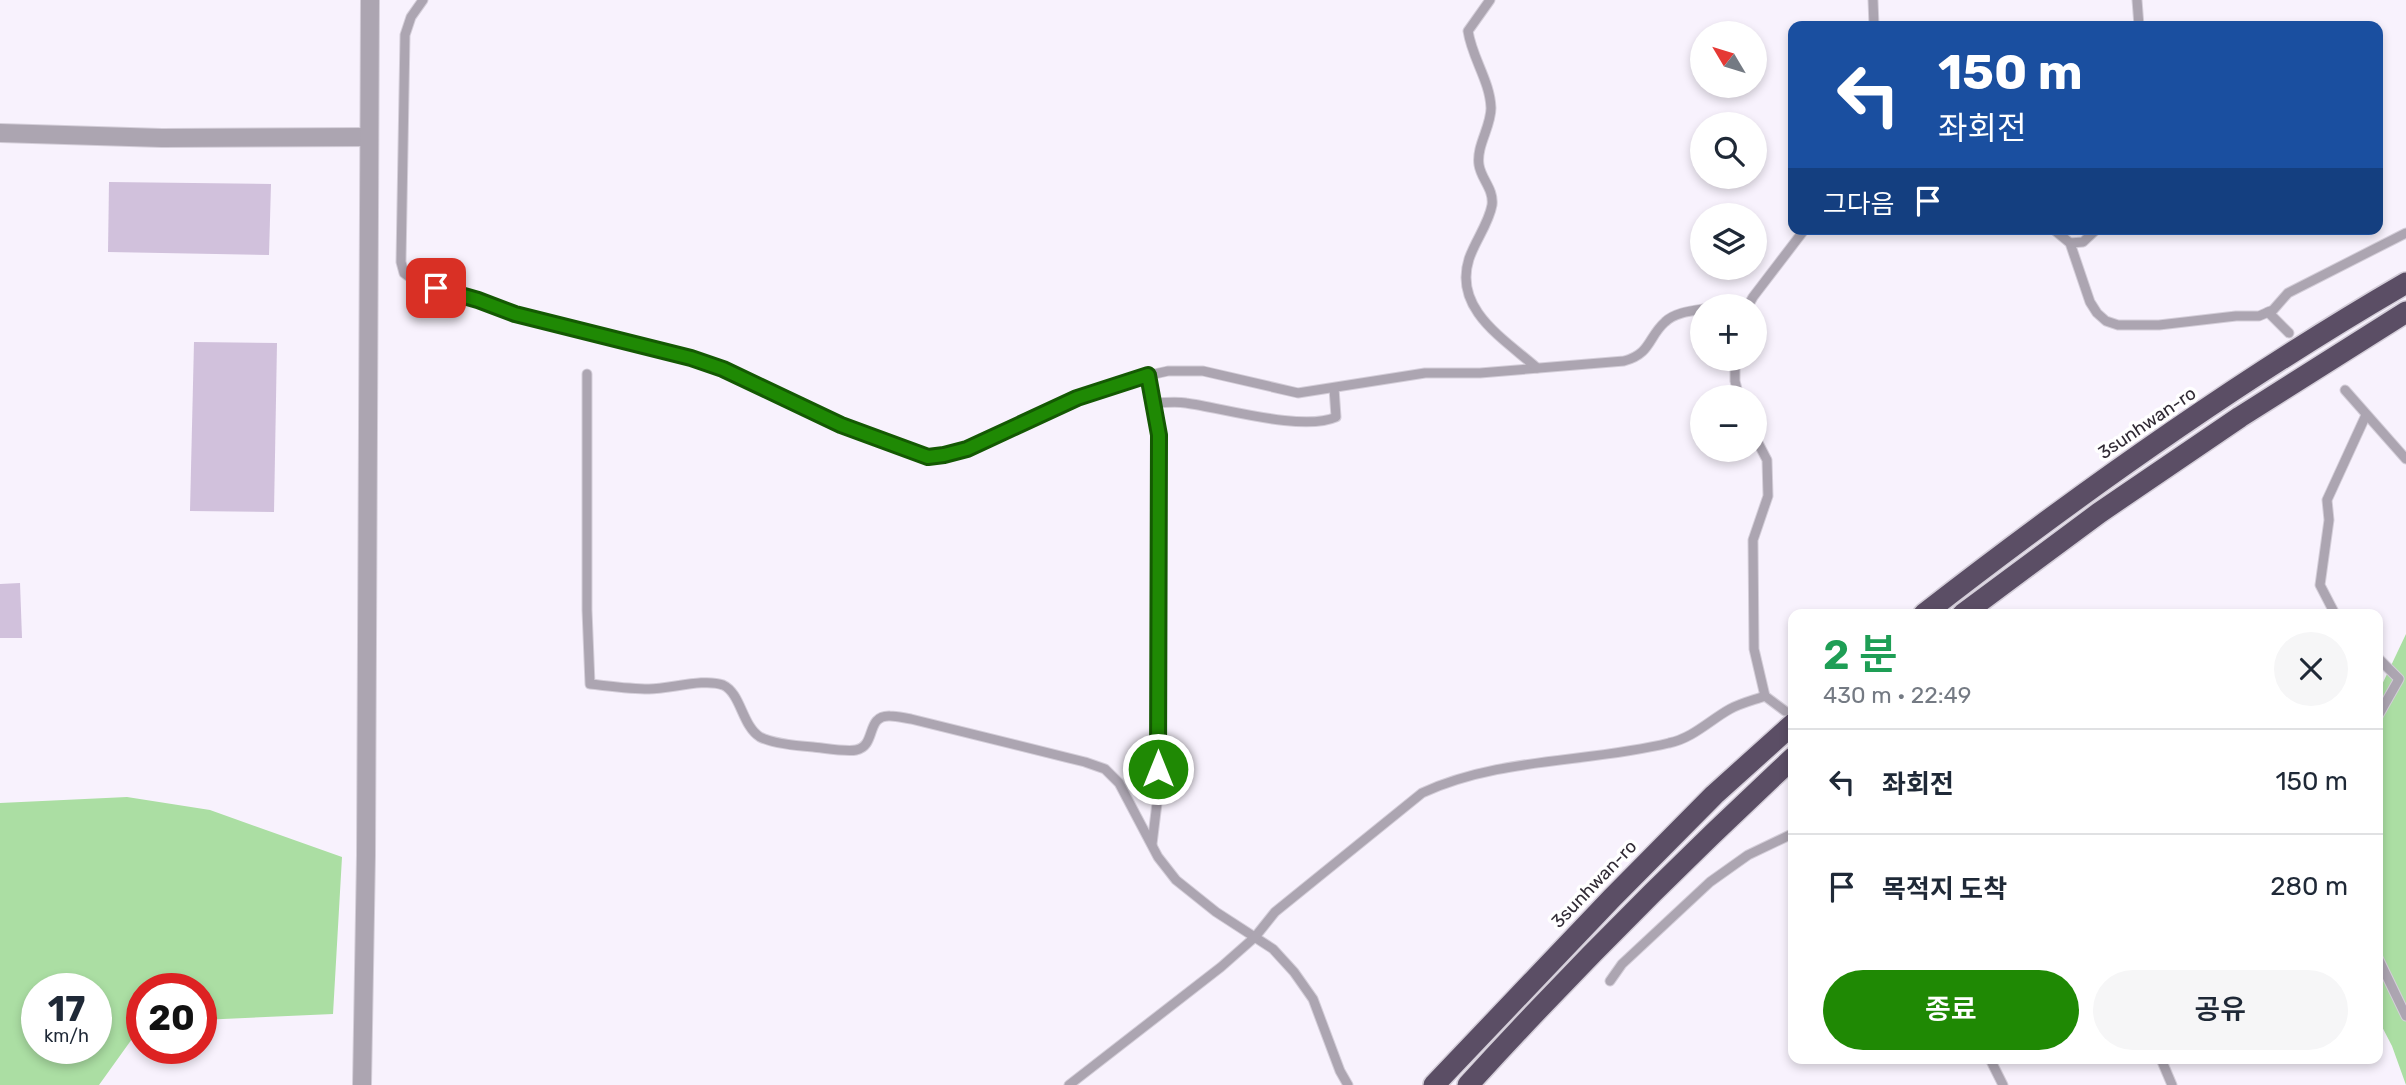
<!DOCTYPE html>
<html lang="ko">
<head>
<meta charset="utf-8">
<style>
  body { margin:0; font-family:Rubik,"Noto Sans KR",sans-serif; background:#f6f6f7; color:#1f2937; height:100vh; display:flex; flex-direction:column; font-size:26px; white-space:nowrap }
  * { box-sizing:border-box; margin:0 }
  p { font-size:23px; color:#747a83 }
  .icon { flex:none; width:38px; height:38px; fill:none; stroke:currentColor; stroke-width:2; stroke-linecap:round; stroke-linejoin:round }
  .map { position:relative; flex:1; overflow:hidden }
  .side { position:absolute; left:1788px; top:609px; width:595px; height:455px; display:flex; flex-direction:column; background:#fff; border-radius:14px; box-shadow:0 4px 10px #0003 }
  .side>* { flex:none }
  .hud { position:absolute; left:1788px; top:21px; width:595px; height:214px; border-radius:14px; box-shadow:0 4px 10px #0003; background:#1a4fa0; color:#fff; overflow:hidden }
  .needle { width:46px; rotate:308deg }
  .buttons { position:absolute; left:1690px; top:21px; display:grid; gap:14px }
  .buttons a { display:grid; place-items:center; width:77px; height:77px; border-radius:50%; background:#fff; box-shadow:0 4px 10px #0003; font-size:35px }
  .speed { position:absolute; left:21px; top:973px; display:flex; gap:14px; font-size:35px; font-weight:700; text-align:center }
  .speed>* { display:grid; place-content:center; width:91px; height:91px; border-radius:50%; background:#fff; box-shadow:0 4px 10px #0003; line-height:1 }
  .speed small { font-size:18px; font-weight:400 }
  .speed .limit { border:10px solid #d22; background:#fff; color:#111 }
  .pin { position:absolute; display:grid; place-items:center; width:60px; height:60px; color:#fff; margin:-30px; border-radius:14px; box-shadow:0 4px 10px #0006 }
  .me { position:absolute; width:77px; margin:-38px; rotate:0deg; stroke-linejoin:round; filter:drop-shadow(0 0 5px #0008) }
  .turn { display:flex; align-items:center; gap:24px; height:147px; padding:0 35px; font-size:32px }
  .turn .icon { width:91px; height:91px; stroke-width:2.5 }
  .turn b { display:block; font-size:49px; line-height:60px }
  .then { display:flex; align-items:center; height:66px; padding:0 35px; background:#0003; gap:14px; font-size:26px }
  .round { display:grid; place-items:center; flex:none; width:74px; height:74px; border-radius:37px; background:#f6f6f7 }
  .headline { display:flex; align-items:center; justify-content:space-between; height:119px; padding:0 35px }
  h1 { font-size:42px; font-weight:600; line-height:52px; color:#1e9e55 }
  .cta { display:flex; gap:14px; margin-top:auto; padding:14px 35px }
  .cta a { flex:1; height:80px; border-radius:42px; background:#1f8904; color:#fff; font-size:28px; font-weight:600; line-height:80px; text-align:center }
  .cta a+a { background:#f6f6f7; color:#1f2937 }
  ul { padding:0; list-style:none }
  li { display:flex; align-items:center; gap:21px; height:105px; padding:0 35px; border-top:2px solid #e0e1e3 }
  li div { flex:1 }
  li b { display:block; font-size:26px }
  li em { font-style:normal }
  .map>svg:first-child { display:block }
  .green { fill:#abdea3; fill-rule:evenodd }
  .building { fill:#d1c1dc }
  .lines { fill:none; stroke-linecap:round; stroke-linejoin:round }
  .lane-casing { stroke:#d4ced9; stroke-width:11 }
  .street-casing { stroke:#d4ced9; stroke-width:20 }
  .highway-casing { stroke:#d4ced9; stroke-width:24 }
  .lane { stroke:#aca5b1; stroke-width:9 }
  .street { stroke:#aca5b1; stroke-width:18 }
  .highway { stroke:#5b4e65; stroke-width:21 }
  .route-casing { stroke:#145903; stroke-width:18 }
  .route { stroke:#1f8904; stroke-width:12 }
  .labels { text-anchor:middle; stroke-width:7; stroke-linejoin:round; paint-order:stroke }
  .street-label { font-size:18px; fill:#302a34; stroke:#fff }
</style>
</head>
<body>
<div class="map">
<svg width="2406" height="1085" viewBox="0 0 2406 1085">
  <rect width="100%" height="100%" fill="#f8f2fd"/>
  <g class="green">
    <polygon points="2406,634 2406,1085 2392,1046 2378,1019 2378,693"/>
    <path d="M127,797L210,810L342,857L333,1014L201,1020V989H142V1025L99,1085H0V803ZM37,989H96V1048H37Z"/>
  </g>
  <g class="building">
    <polygon points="109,182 271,184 269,255 108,252"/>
    <polygon points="194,342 277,343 274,512 190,511"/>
    <polygon points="20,583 22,638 0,638 0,584"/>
  </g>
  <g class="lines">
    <g class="lane-casing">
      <g id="lane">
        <path d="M423,0L411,17L405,35L401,262L404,273L415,281L478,300L515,314L691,358L723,369L841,425L928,457L944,455L967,449L1077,398L1132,379L1168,371H1203L1298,393L1425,373H1480L1624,361C1651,354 1648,337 1665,322C1674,313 1690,311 1703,309"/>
        <path d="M1490,0L1468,31C1472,58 1490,81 1491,108C1491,127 1476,146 1479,165C1481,179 1494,189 1492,205C1489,223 1475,241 1469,259C1453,309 1504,339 1537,368"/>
        <polyline points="1873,0 1874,26"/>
        <polyline points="2137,0 2139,26"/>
        <polyline points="2053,229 2070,243 2090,302 2097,313 2106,321 2118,325 2159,325 2236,316 2259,316 2273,310 2288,293 2406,233"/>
        <polyline points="2070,243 2083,242 2097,229"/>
        <polyline points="1748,306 1753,297 1805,229"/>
        <polyline points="2268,312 2289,333"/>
        <polyline points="1735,359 1735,381 1739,397"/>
        <path d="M587,374V610L590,684C609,686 629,689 649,689C670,689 704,678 723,685C741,693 742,726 760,737C774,744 798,746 813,747C824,748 846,752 856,750C877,746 865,715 890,716C897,716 904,718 911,719L1085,762L1105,769L1119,783L1158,857L1176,880L1216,912L1273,949L1294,972L1313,999L1340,1071L1348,1085"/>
        <polyline points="1148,375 1159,435 1158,795 1152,844"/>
        <polyline points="2345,390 2406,459"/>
        <path d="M1153,403C1164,403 1175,401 1186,403C1223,408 1303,432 1336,417L1334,388"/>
        <polyline points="1755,437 1767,460 1768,496 1753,540 1754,649 1765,696 1785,711"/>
        <polyline points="2335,614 2320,585 2329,520 2327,500 2366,415"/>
        <polyline points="2378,658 2399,679 2378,716"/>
        <polyline points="2378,958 2406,1016"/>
        <polyline points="1610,981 1622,964 1710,882 1748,855 1794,833"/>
        <polyline points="1990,1059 2003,1085"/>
        <polyline points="2161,1059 2172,1085"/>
        <path d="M1069,1085L1221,967L1255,937L1275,912L1422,793C1500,757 1588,763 1669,743C1693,738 1710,720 1730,709C1741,703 1754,700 1765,696"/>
      </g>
    </g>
    <g class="street-casing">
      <g id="street">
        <polyline points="0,133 162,138 369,137"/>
        <polyline points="362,1085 366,855 370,0"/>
      </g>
    </g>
    <g class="highway-casing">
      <g id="highway">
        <path d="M1924,614C2077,495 2237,381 2406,283"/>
        <polyline points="1963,614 2099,513 2240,417 2406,312"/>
        <polyline points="1434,1085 1612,898 1714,795 1794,723"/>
        <path d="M1468,1085C1572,971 1681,862 1794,757"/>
      </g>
    </g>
    <use href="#lane" class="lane"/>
    <use href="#street" class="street"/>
    <use href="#highway" class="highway"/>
  </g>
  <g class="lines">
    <g class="route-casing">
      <polyline id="route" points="436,288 478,300 515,314 691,358 723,369 841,425 928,457 944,455 967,449 1077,398 1148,375 1159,435 1158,769"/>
    </g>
    <use href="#route" class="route"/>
  </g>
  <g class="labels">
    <g class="street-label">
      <text transform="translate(2147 423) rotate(-34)" y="6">3sunhwan-ro</text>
      <text transform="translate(1594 884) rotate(-46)" y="6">3sunhwan-ro</text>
    </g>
  </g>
</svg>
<div class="buttons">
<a><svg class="needle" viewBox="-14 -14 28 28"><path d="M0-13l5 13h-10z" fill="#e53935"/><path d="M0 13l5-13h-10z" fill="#747a83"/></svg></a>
<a><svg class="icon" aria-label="search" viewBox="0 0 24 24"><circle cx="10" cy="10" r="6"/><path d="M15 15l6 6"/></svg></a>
<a><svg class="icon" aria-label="layers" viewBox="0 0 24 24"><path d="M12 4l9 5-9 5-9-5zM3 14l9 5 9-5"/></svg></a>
<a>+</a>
<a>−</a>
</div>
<div class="speed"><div>17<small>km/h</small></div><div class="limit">20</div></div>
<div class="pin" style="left:436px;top:288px;background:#d93025"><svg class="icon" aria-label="arrive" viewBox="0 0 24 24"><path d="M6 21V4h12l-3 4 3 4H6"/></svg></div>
<svg class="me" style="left:1158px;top:769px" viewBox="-20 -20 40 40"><circle r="17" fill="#1f8904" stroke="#fff" stroke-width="3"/><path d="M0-11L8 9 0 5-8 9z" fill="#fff"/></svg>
<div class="hud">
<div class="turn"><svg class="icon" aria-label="left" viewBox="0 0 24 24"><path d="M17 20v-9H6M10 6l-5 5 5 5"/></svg><div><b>150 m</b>좌회전</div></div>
<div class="then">그다음<svg class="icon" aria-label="arrive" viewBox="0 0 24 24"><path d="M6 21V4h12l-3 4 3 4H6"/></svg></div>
</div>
<section class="side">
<div class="headline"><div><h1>2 분</h1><p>430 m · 22:49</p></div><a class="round"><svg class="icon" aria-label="close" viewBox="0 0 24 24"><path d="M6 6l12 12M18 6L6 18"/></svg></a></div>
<ul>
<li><svg class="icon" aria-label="left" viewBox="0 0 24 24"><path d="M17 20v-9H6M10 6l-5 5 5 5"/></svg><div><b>좌회전</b></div><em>150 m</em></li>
<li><svg class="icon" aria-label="arrive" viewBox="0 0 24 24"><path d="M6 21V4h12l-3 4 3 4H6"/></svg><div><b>목적지 도착</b></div><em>280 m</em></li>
</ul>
<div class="cta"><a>종료</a><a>공유</a></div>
</section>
</div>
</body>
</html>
